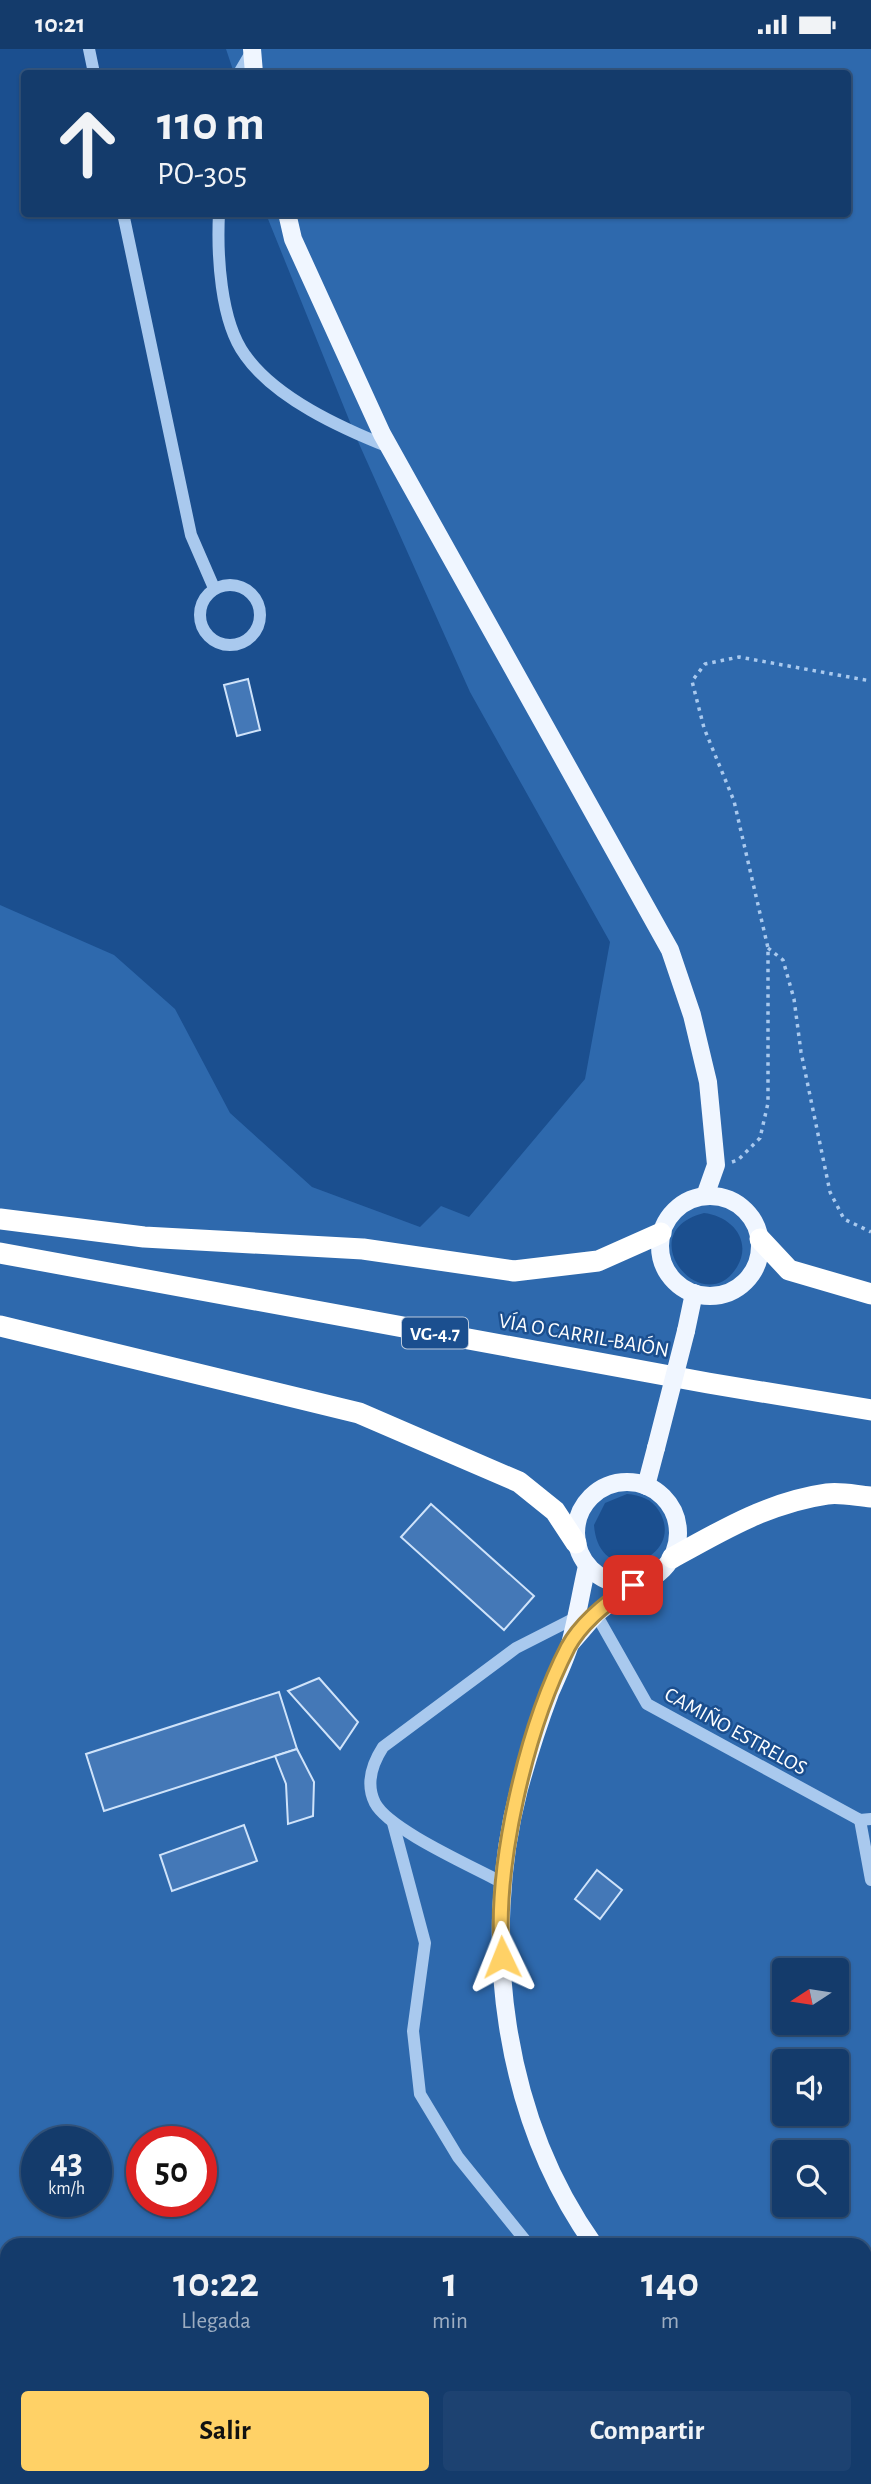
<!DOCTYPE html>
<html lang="es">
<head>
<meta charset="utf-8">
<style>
  body { margin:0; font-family:"Alegreya Sans",sans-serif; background:#1d4271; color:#f1f3f6; height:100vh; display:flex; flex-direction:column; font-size:26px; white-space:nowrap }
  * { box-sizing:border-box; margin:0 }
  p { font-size:23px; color:#9dadc1 }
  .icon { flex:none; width:38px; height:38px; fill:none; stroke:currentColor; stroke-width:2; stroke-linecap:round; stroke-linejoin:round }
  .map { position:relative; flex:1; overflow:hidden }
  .side { position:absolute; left:0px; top:2189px; width:872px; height:247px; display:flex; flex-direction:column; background:#143b6b; border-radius:21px 21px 0 0; box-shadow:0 2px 5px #0004,0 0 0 2px #33557e }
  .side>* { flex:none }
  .guide { position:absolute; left:21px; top:21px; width:830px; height:147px; border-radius:7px; box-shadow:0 2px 5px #0004,0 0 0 2px #33557e; background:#143b6b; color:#f1f3f6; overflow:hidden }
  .needle { width:46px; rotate:258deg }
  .buttons { position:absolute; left:772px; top:1909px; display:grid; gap:14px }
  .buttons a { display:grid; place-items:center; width:77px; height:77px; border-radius:7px; background:#143b6b; box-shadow:0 2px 5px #0004,0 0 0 2px #33557e; font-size:35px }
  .speed { position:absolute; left:21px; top:2077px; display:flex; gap:14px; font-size:35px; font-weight:700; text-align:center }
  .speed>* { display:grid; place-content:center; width:91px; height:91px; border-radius:50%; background:#143b6b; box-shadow:0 2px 5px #0004,0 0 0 2px #33557e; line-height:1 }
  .speed small { font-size:18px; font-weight:400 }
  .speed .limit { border:10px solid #d22; background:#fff; color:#111 }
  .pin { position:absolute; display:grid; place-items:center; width:60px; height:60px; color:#fff; margin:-30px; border-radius:14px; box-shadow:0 4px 10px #0006 }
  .me { position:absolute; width:77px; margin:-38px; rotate:358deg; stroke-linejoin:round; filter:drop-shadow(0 0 5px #0008) }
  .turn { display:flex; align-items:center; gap:24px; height:147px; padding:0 21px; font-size:32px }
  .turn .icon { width:91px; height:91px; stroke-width:2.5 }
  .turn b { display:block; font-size:49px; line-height:60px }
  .eta { display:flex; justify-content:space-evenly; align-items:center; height:119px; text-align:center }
  .eta b { font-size:42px; font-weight:700; line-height:49px }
  .action { display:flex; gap:14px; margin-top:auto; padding:14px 21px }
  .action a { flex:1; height:80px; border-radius:7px; background:#ffd166; color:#111; font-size:28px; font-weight:700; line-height:80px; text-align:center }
  .action a+a { background:#1d4271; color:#f1f3f6 }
  .status { display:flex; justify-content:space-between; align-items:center; height:49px; padding:0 35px; background:#143b6b; direction:ltr }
  .status svg { height:19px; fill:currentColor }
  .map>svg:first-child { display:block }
  .green { fill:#2e69ad; fill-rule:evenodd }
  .building { fill:#4478b7; stroke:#cfe3fa; stroke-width:2 }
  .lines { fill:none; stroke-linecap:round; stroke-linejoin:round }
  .path { stroke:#a9c9ee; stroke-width:3.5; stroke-dasharray:3.5 5; stroke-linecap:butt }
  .minor { stroke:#a9c9ee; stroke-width:12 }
  .major { stroke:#f0f6ff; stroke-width:18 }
  .highway { stroke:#fff; stroke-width:21 }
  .major-bridge { stroke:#f0f6ff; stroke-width:18 }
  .route-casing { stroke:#a68842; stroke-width:18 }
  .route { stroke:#ffd166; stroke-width:12 }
  .labels { text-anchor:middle; stroke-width:5; stroke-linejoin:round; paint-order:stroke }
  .shield { fill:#1b4f8f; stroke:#bbcadd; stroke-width:2 }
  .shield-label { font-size:19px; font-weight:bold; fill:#fff }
  .street-label { font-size:21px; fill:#fff; stroke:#1b4f8f }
</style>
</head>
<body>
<div class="status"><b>10:21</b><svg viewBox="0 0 49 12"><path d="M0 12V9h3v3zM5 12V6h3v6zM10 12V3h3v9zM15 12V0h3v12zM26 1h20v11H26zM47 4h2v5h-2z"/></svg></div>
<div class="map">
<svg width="871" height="2435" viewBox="0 0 871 2435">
  <rect width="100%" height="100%" fill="#1b4f8f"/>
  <g class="green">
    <path d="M226,0H871V2435H732L727,2429H864V2196H7V2211H0V856L114,906L175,960L230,1064L312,1138L420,1178L441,1157L469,1168L585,1030L610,893L470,643L356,388L266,165L847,164V24H234ZM704,1164C731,1167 753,1191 737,1218C703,1273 629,1183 704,1164ZM627,1445C640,1446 652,1450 659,1462C688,1509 599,1544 594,1476L605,1454ZM784,1922H836V1974H784ZM784,2012H836V2065H784ZM37,2093H96V2152H37ZM142,2093H201V2152H142ZM784,2104H836V2156H784Z"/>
    <polygon points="245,2429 450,2429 445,2435 242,2435"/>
  </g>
  <g class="building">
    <polygon points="248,630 260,681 237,687 224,636"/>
    <polygon points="431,1455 534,1547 504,1581 401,1488"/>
    <polygon points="319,1629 358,1673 340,1700 288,1642"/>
    <polygon points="279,1643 297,1700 104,1762 86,1705"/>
    <polygon points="297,1700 314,1733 313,1767 288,1775 286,1735 275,1707"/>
    <polygon points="244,1776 257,1812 172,1842 160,1806"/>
    <polygon points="597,1821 622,1841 600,1870 575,1850"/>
    <polygon points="529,2429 570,2429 573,2432 570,2435 536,2435"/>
  </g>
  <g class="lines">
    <g class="path">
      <polyline points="768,899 783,911 794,950 801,1003 830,1143 844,1170 871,1183"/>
      <polyline points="732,1113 738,1111 760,1089 768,1054 768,899 734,752 704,679 692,632 705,615 739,608 871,632"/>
    </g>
    <g class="minor">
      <polyline points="89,0 94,24"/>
      <polyline points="239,24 252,2"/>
      <polyline points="123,164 191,486 214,539"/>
      <path d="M219,164C217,205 220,272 245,306C275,349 341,379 389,398"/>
      <circle cx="230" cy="566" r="30"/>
      <polyline points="596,1565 647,1655 860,1771 871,1770"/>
      <polyline points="860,1771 871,1831"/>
      <polyline points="393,1774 425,1894 413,1982 420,2045 458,2108 529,2196"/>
      <path d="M503,1834C474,1818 389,1781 375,1754C365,1734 372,1715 383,1698L516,1599L575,1569"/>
      <polyline points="727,2429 732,2435"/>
    </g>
    <g class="major">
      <polyline points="252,0 254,24"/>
      <polyline points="287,164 293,190 382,385 670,901 692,966 708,1033 716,1116 705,1147"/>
      <circle cx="710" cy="1197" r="50"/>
      <polyline points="686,1282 694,1244"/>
      <circle cx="627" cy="1484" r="51"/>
      <polyline points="646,1437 656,1399"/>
      <path d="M587,1517C581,1543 577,1569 570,1595C565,1611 557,1628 550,1644C538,1676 528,1707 519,1740C480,1890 503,2068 594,2196"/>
      <polyline points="571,1594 596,1565 633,1536"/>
      <polyline points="773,2429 777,2435"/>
    </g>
    <g class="highway">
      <polyline points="0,1170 144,1188 363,1200 514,1222 598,1212 661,1184"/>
      <polyline points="760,1190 789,1221 871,1245"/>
      <polyline points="0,1204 708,1334 871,1361"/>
      <polyline points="0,1277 359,1364 519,1433 555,1462 576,1494"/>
      <path d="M672,1509C722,1481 770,1453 827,1445C841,1443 857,1447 871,1448"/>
    </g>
    <polyline class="major-bridge" points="656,1399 686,1282"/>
  </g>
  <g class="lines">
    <g class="route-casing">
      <path id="route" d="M502,1908C494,1817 526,1680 568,1598C581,1574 610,1551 633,1536"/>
    </g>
    <use href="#route" class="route"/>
  </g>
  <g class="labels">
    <rect class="shield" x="402" y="1268.5" width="66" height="31" rx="5"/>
    <g class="shield-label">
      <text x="435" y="1291">VG-4.7</text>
    </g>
    <g class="street-label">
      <text transform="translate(584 1286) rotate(10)" y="7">VÍA O CARRIL-BAIÓN</text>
      <text transform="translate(736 1682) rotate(29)" y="7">CAMIÑO ESTRELOS</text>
    </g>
  </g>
</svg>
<div class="buttons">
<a><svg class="needle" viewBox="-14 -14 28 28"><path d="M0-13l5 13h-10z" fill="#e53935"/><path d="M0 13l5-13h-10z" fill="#9dadc1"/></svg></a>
<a><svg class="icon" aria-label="sound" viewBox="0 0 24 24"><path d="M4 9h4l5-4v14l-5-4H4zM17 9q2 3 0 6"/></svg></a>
<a><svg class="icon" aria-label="search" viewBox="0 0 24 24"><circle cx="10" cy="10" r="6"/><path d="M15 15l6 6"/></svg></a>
</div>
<div class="speed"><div>43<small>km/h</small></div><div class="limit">50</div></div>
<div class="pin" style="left:633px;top:1536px;background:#d93025"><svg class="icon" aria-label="arrive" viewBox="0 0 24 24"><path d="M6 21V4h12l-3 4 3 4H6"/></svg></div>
<svg class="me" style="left:502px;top:1908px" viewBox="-20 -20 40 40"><path d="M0-17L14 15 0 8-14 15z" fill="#ffd166" stroke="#fff" stroke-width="4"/></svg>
<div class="guide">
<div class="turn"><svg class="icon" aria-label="ahead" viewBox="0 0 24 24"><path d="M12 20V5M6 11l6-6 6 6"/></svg><div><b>110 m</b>PO-305</div></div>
</div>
<section class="side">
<div class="eta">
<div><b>10:22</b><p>Llegada</p></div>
<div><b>1</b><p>min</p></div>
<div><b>140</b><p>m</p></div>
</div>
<div class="action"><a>Salir</a><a>Compartir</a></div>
</section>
</div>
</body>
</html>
